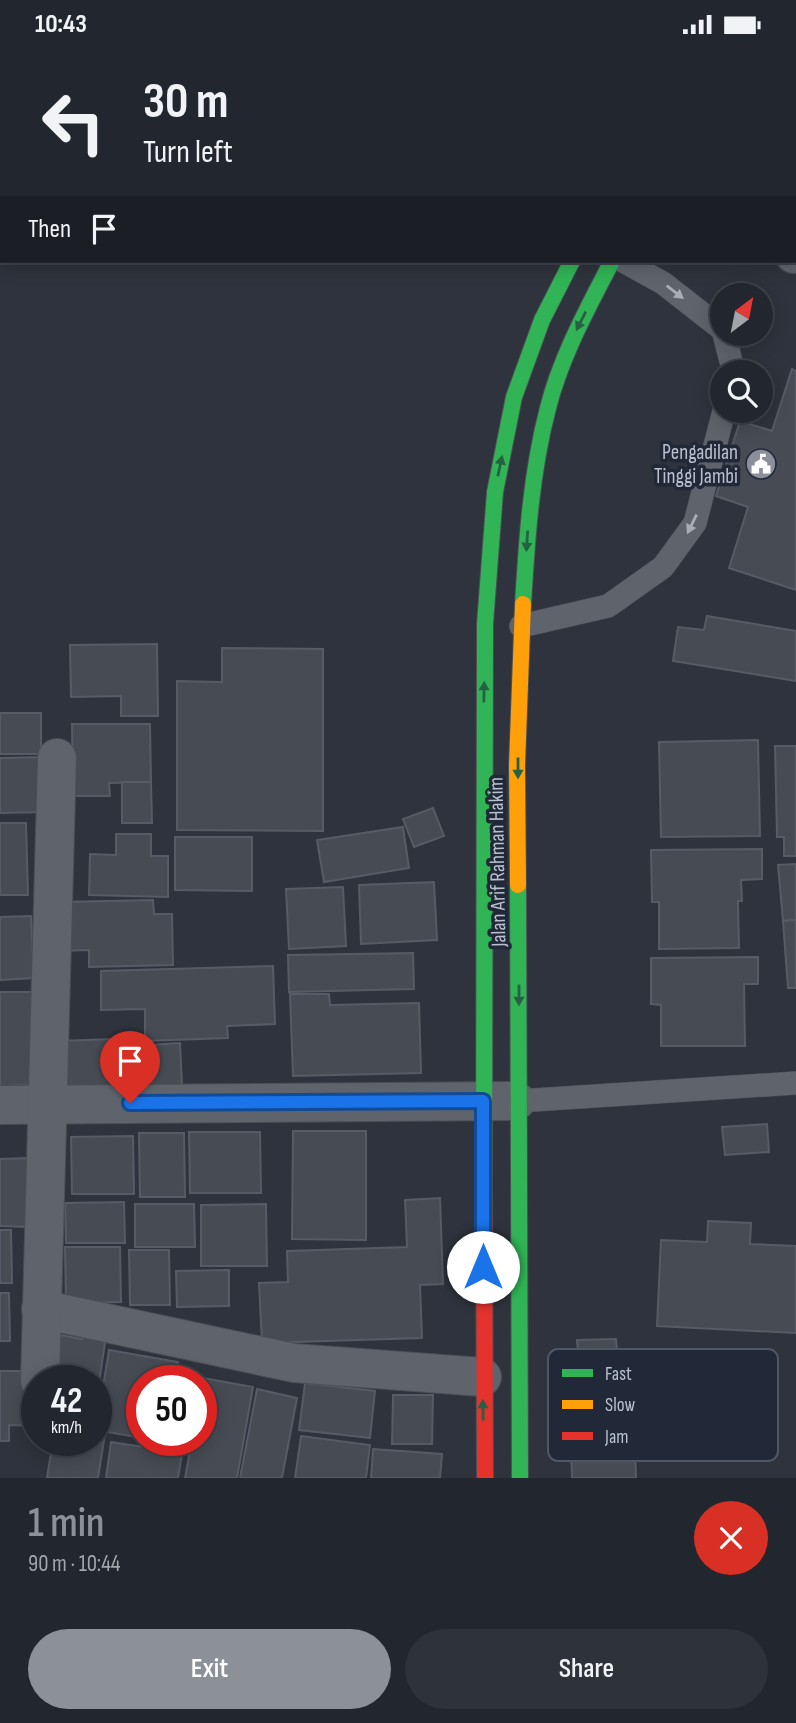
<!DOCTYPE html>
<html lang="en">
<head>
<meta charset="utf-8">
<style>
  body { margin:0; font-family:"Sofia Sans Condensed",sans-serif; background:#2e323a; color:#f1f3f6; height:100vh; display:flex; flex-direction:column; font-size:26px; white-space:nowrap }
  * { box-sizing:border-box; margin:0 }
  p { font-size:23px; color:#a2a5aa }
  .icon { flex:none; width:38px; height:38px; fill:none; stroke:currentColor; stroke-width:2; stroke-linecap:round; stroke-linejoin:round }
  .map { position:relative; height:1429px; overflow:hidden }
  .drawer { display:flex; flex-direction:column; background:#22262e; flex:1 }
  .drawer>* { flex:none }
  .banner { position:absolute; left:0px; top:0px; width:796px; height:214px; box-shadow:0 4px 18px #0003,0 0 0 2px #3f434a; background:#22262e; color:#f1f3f6; overflow:hidden }
  .needle { width:46px; rotate:32deg }
  .fabs { position:absolute; left:710px; top:234px; display:grid; gap:14px }
  .fabs a { display:grid; place-items:center; width:63px; height:63px; border-radius:50%; background:#22262e; box-shadow:0 4px 18px #0003,0 0 0 2px #3f434a; font-size:35px }
  .speed { position:absolute; left:21px; top:1316px; display:flex; gap:14px; font-size:35px; font-weight:700; text-align:center }
  .speed>* { display:grid; place-content:center; width:91px; height:91px; border-radius:50%; background:#22262e; box-shadow:0 4px 18px #0003,0 0 0 2px #3f434a; line-height:1 }
  .speed small { font-size:18px; font-weight:400 }
  .speed .limit { border:10px solid #d22; background:#fff; color:#111 }
  .pin { position:absolute; display:grid; place-items:center; width:60px; height:60px; color:#fff; margin:-72px -30px; border-radius:50% 50% 50% 0; rotate:-45deg; box-shadow:0 0 7px #0007 }
  .pin .icon { rotate:45deg }
  .me { position:absolute; width:77px; margin:-38px; rotate:0deg; stroke-linejoin:round; filter:drop-shadow(0 0 5px #0008) }
  .turn { display:flex; align-items:center; gap:24px; height:147px; padding:0 28px; font-size:32px }
  .turn .icon { width:91px; height:91px; stroke-width:2.5 }
  .turn b { display:block; font-size:49px; line-height:60px }
  .then { display:flex; align-items:center; height:66px; padding:0 28px; background:#0003; gap:14px; font-size:26px }
  .round { display:grid; place-items:center; flex:none; width:74px; height:74px; border-radius:37px; background:#2e323a }
  .head { display:flex; align-items:center; justify-content:space-between; height:119px; padding:0 28px }
  h1 { font-size:42px; font-weight:600; line-height:52px; color:#8c9099 }
  .action { display:flex; gap:14px; margin-top:auto; padding:14px 28px }
  .action a { flex:1; height:80px; border-radius:42px; background:#8c9099; color:#fff; font-size:28px; font-weight:600; line-height:80px; text-align:center }
  .action a+a { background:#2e323a; color:#f1f3f6 }
  .status { display:flex; justify-content:space-between; align-items:center; height:49px; padding:0 35px; background:#22262e; direction:ltr }
  .status svg { height:19px; fill:currentColor }
  .map>svg:first-child { display:block }
  .building { fill:#474c54; stroke:#575b65; stroke-width:2 }
  .lines { fill:none; stroke-linecap:round; stroke-linejoin:round }
  .lane-casing { stroke:#4b4e55; stroke-width:24 }
  .street-casing { stroke:#4b4e55; stroke-width:40 }
  .fast-casing { stroke:#4b4e55; stroke-width:18 }
  .slow-casing { stroke:#4b4e55; stroke-width:18 }
  .jam-casing { stroke:#4b4e55; stroke-width:18 }
  .lane { stroke:#5f636b; stroke-width:23 }
  .street { stroke:#5f636b; stroke-width:38 }
  .fast { stroke:#30b455; stroke-width:16 }
  .slow { stroke:#ff9f0a; stroke-width:16 }
  .jam { stroke:#e5322d; stroke-width:16 }
  .oneway { fill:#a8adb9 }
  .oneway2 { fill:#276144 }
  .route-casing { stroke:#114b97; stroke-width:18 }
  .route { stroke:#1a73e8; stroke-width:12 }
  .labels { text-anchor:middle; stroke-width:7; stroke-linejoin:round; paint-order:stroke }
  .poi-label { font-size:21px; fill:#bac0cd; stroke:#212939; text-anchor:end }
  .street-label { font-size:21px; fill:#bac0cd; stroke:#212939 }
  .key { fill:#212939; stroke:#4f5665; stroke-width:2 }
  .key-label { font-size:19px; fill:#bac0cd }
</style>
</head>
<body>
<div class="status"><b>10:43</b><svg viewBox="0 0 49 12"><path d="M0 12V9h3v3zM5 12V6h3v6zM10 12V3h3v9zM15 12V0h3v12zM26 1h20v11H26zM47 4h2v5h-2z"/></svg></div>
<div class="map">
<svg width="796" height="1429" viewBox="0 0 796 1429">
  <rect width="100%" height="100%" fill="#2e333d"/>
  <g class="building">
    <polygon points="792,320 796,322 796,541 729,519 748,458 716,447 740,372 772,382"/>
    <polygon points="707,567 796,582 796,632 673,612 678,578 704,581"/>
    <polygon points="157,595 158,667 121,667 121,647 71,648 70,596"/>
    <polygon points="222,599 323,600 323,782 177,781 177,632 222,633"/>
    <rect x="0" y="664" width="41" height="41"/>
    <polygon points="72,675 150,675 151,733 109,734 110,747 73,747"/>
    <polygon points="758,691 760,787 661,788 659,693"/>
    <polygon points="775,697 796,697 796,807 784,807 784,788 777,788"/>
    <polygon points="48,708 49,763 0,764 0,709"/>
    <polygon points="122,733 151,733 152,774 122,774"/>
    <polygon points="433,759 444,787 414,798 403,770"/>
    <polygon points="0,774 26,774 28,846 0,846"/>
    <polygon points="403,778 409,819 324,833 317,791"/>
    <polygon points="116,785 151,785 151,807 168,807 168,848 89,846 90,805 116,806"/>
    <polygon points="175,788 252,788 252,842 175,841"/>
    <polygon points="762,800 762,830 741,831 742,852 738,852 739,899 659,900 659,853 652,853 651,801"/>
    <polygon points="796,815 796,871 783,872 778,816"/>
    <polygon points="434,833 437,891 361,895 359,836"/>
    <polygon points="343,838 346,897 289,900 286,840"/>
    <polygon points="153,851 154,865 172,865 173,916 89,918 89,901 60,902 59,853"/>
    <polygon points="31,867 34,929 0,931 0,868"/>
    <polygon points="796,871 796,939 788,939 783,872"/>
    <polygon points="413,904 414,940 289,943 288,906"/>
    <polygon points="758,908 758,935 744,935 745,997 661,997 661,956 651,955 651,909"/>
    <polygon points="273,917 275,975 227,977 228,989 145,992 145,960 101,961 101,922"/>
    <polygon points="0,943 45,943 33,1036 0,1037"/>
    <polygon points="290,945 329,945 330,956 419,954 421,1024 293,1027"/>
    <polygon points="143,989 145,1037 61,1039 59,992"/>
    <polygon points="180,994 182,1037 152,1039 149,996"/>
    <polygon points="767,1075 769,1103 725,1106 722,1078"/>
    <polygon points="293,1082 366,1082 366,1191 292,1190"/>
    <polygon points="189,1083 260,1083 261,1144 190,1144"/>
    <polygon points="139,1084 184,1084 185,1148 140,1148"/>
    <polygon points="133,1087 134,1145 72,1145 71,1088"/>
    <polygon points="28,1109 29,1178 0,1177 0,1110"/>
    <polygon points="440,1149 443,1235 420,1236 422,1289 262,1294 259,1234 288,1233 287,1202 407,1198 405,1151"/>
    <polygon points="124,1153 125,1194 66,1194 65,1154"/>
    <polygon points="135,1155 194,1155 195,1198 135,1198"/>
    <polygon points="266,1155 267,1217 201,1217 201,1156"/>
    <polygon points="708,1172 751,1174 750,1195 796,1197 796,1284 657,1277 661,1191 707,1193"/>
    <polygon points="0,1181 11,1181 12,1234 0,1234"/>
    <polygon points="65,1198 120,1198 121,1253 66,1254"/>
    <polygon points="129,1201 169,1201 170,1256 130,1256"/>
    <polygon points="229,1221 229,1257 177,1258 176,1222"/>
    <polygon points="0,1244 9,1244 10,1292 0,1292"/>
    <polygon points="83,1284 106,1287 96,1354 96,1332 53,1332 60,1286 82,1290"/>
    <polygon points="616,1290 617,1301 632,1300 636,1429 572,1429 568,1302 578,1302 577,1291"/>
    <polygon points="109,1301 178,1313 175,1332 142,1332 142,1389 96,1381"/>
    <polygon points="0,1322 34,1322 35,1377 9,1376 9,1392 0,1392"/>
    <polygon points="203,1329 253,1338 237,1429 185,1429 192,1391 201,1391"/>
    <polygon points="305,1334 375,1342 370,1389 299,1381"/>
    <polygon points="257,1340 297,1349 282,1429 240,1429"/>
    <polygon points="393,1346 433,1346 432,1395 392,1395"/>
    <polygon points="96,1383 105,1385 98,1429 47,1429 53,1391 96,1391"/>
    <polygon points="301,1387 370,1396 366,1429 295,1429"/>
    <polygon points="111,1393 157,1400 158,1395 183,1399 178,1429 106,1429"/>
    <polygon points="373,1400 442,1405 440,1429 371,1429"/>
  </g>
  <g class="lines">
    <g class="lane-casing">
      <g id="lane">
        <polyline points="623,212 663,234 723,281"/>
        <polyline points="724,285 734,324"/>
        <polyline points="521,577 608,557 663,518 695,474 724,362"/>
        <polyline points="518,1052 796,1034"/>
      </g>
    </g>
    <g class="street-casing">
      <g id="street">
        <polyline points="794,205 796,205"/>
        <polyline points="0,1056 516,1052"/>
        <polyline points="41,1260 294,1314 482,1328"/>
        <polyline points="40,1332 57,709"/>
      </g>
    </g>
    <g class="fast-casing">
      <g id="fast">
        <polyline points="712,2 714,0"/>
        <polyline points="760,2 762,0"/>
        <path d="M523,555C527,489 531,424 548,359C561,307 588,259 612,212"/>
        <polyline points="518,836 520,1429"/>
        <polyline points="484,1135 485,575 495,443 514,348 542,271 572,212"/>
      </g>
    </g>
    <g class="slow-casing">
      <polyline id="slow" points="518,836 517,716 523,555"/>
    </g>
    <g class="jam-casing">
      <polyline id="jam" points="484,1135 485,1429"/>
    </g>
    <use href="#lane" class="lane"/>
    <use href="#street" class="street"/>
    <use href="#fast" class="fast"/>
    <use href="#slow" class="slow"/>
    <use href="#jam" class="jam"/>
  </g>
  <defs><path id="oneway-solid" d="M-6-.8H1V-3.2L6.5 0L1 3.2V.8H-6Z" transform="scale(1.75)"/></defs>
  <g class="oneway">
    <use href="#oneway-solid" transform="translate(675 243) rotate(38)"/>
    <use href="#oneway-solid" transform="translate(692 475) rotate(116)"/>
  </g>
  <g class="oneway2">
    <use href="#oneway-solid" transform="translate(581 272) rotate(117)"/>
    <use href="#oneway-solid" transform="translate(500 417) rotate(-78)"/>
    <use href="#oneway-solid" transform="translate(527 492) rotate(94)"/>
    <use href="#oneway-solid" transform="translate(484 643) rotate(-89)"/>
    <use href="#oneway-solid" transform="translate(518 719) rotate(90)"/>
    <use href="#oneway-solid" transform="translate(519 946) rotate(90)"/>
    <use href="#oneway-solid" transform="translate(483 1361) rotate(-91)"/>
  </g>
  <g class="lines">
    <g class="route-casing">
      <polyline id="route" points="130,1054 483,1052 483,1218"/>
    </g>
    <use href="#route" class="route"/>
  </g>
  <defs>
    <g id="civic-disc" transform="scale(1.575)"><circle r="9.5" fill="#898f9b" stroke="#212939"/><path d="M-.6-6.5H3V-4.5H.6V-3L4-1V1h2V6H-6V1h2V-1L-.6-3ZM-1.2 2.5V6h2.4V2.5Z" fill="#fff"/></g>
  </defs>
  <g fill-rule="evenodd">
    <use href="#civic-disc" x="761" y="415"/>
  </g>
  <g class="labels">
    <g class="poi-label">
      <text x="738" y="410">Pengadilan<tspan x="738" dy="24">Tinggi Jambi</tspan></text>
    </g>
    <g class="street-label">
      <text transform="translate(497 813) rotate(-91)" y="7">Jalan Arif Rahman Hakim</text>
    </g>
  </g>
  <rect x="548" y="1300" width="230" height="112" rx="10" class="key"/>
  <rect x="562" y="1320" width="31" height="8" fill="#30b455"/>
  <rect x="562" y="1351" width="31" height="9" fill="#ff9f0a"/>
  <rect x="562" y="1383" width="31" height="8" fill="#e5322d"/>
  <g class="key-label">
    <text x="605" y="1331">Fast</text>
    <text x="605" y="1362">Slow</text>
    <text x="605" y="1394">Jam</text>
  </g>
</svg>
<div class="fabs">
<a><svg class="needle" viewBox="-14 -14 28 28"><path d="M0-13l5 13h-10z" fill="#e53935"/><path d="M0 13l5-13h-10z" fill="#a2a5aa"/></svg></a>
<a><svg class="icon" aria-label="search" viewBox="0 0 24 24"><circle cx="10" cy="10" r="6"/><path d="M15 15l6 6"/></svg></a>
</div>
<div class="speed"><div>42<small>km/h</small></div><div class="limit">50</div></div>
<div class="pin" style="left:130px;top:1054px;background:#d93025"><svg class="icon" aria-label="arrive" viewBox="0 0 24 24"><path d="M6 21V4h12l-3 4 3 4H6"/></svg></div>
<svg class="me" style="left:483px;top:1218px" viewBox="-20 -20 40 40"><circle r="19" fill="#fff"/><path d="M0-13L10 11 0 6-10 11z" fill="#1a73e8"/></svg>
<div class="banner">
<div class="turn"><svg class="icon" aria-label="left" viewBox="0 0 24 24"><path d="M17 20v-9H6M10 6l-5 5 5 5"/></svg><div><b>30 m</b>Turn left</div></div>
<div class="then">Then<svg class="icon" aria-label="arrive" viewBox="0 0 24 24"><path d="M6 21V4h12l-3 4 3 4H6"/></svg></div>
</div>
</div>
<section class="drawer">
<div class="head"><div><h1>1 min</h1><p>90 m · 10:44</p></div><a class="round" style="background:#d93025;color:#fff"><svg class="icon" aria-label="close" viewBox="0 0 24 24"><path d="M6 6l12 12M18 6L6 18"/></svg></a></div>
<div class="action"><a>Exit</a><a>Share</a></div>
</section>
</body>
</html>
